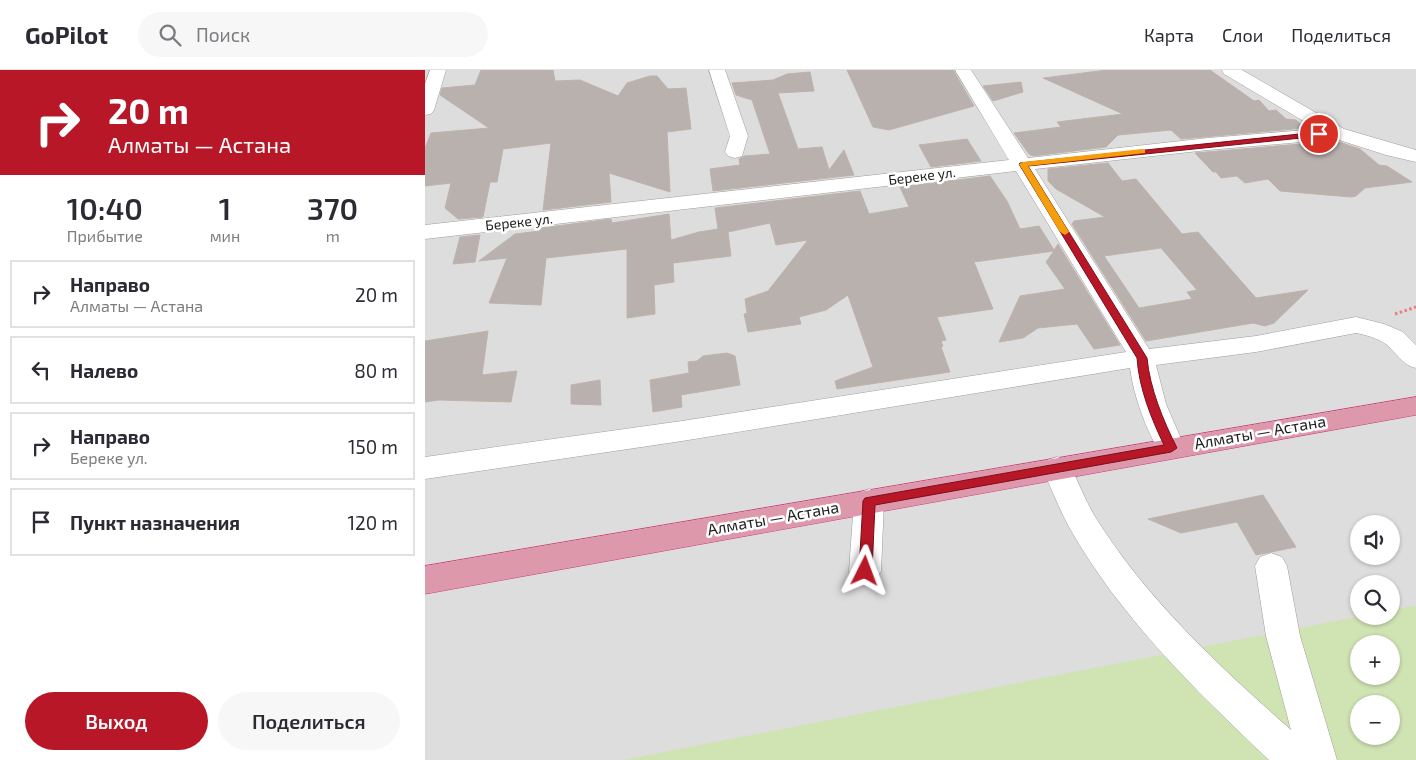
<!DOCTYPE html>
<html lang="ru">
<head>
<meta charset="utf-8">
<style>
  body { margin:0; font-family:"Exo 2",sans-serif; background:#f7f7f7; color:#2b2b33; height:100vh; display:flex; flex-direction:column; font-size:19px; white-space:nowrap }
  * { box-sizing:border-box; margin:0 }
  p { font-size:16px; color:#7c7c81 }
  .icon { flex:none; width:28px; height:28px; fill:none; stroke:currentColor; stroke-width:2; stroke-linecap:round; stroke-linejoin:round }
  .map { position:relative; flex:1; overflow:hidden }
  .drawer { display:flex; flex-direction:column; background:#fff; width:425px }
  .drawer>* { flex:none }
  .hud { background:#b81728; color:#fff; overflow:hidden }
  .controls { position:absolute; left:925px; top:445px; display:grid; gap:10px }
  .controls a { display:grid; place-items:center; width:50px; height:50px; border-radius:50%; background:#fff; box-shadow:0 1px 4px #0004; font-size:25px }
  .pin { position:absolute; display:grid; place-items:center; width:42px; height:42px; color:#fff; margin:-21px; border:2px solid #fff; border-radius:50%; box-shadow:0 1px 5px #0007 }
  .me { position:absolute; width:55px; margin:-28px; rotate:3deg; stroke-linejoin:round; filter:drop-shadow(0 0 4px #0008) }
  .turn { display:flex; align-items:center; gap:18px; height:105px; padding:0 25px; font-size:22px }
  .turn .icon { width:65px; height:65px; stroke-width:2.5 }
  .turn b { display:block; font-size:35px; line-height:42px }
  .eta { display:flex; justify-content:space-evenly; align-items:center; height:85px; text-align:center }
  .eta b { font-size:30px; font-weight:600; line-height:35px }
  .action { display:flex; gap:10px; margin-top:auto; padding:10px 25px }
  .action a { flex:1; height:58px; border-radius:30px; background:#b81728; color:#fff; font-size:20px; font-weight:600; line-height:58px; text-align:center }
  .action a+a { background:#f7f7f7; color:#2b2b33 }
  ul { padding:0; list-style:none }
  li { display:flex; align-items:center; gap:15px; height:68px; margin:0 10px 8px; padding:0 15px; border:2px solid #e1e1e2; border-radius:0px }
  li div { flex:1 }
  li b { display:block; font-size:19px }
  li em { font-style:normal }
  header { display:flex; align-items:center; gap:30px; box-sizing:border-box; height:70px; padding:0 25px; background:#fff; border-bottom:1px solid #e1e1e2 }
  header strong { font-size:24px }
  nav { display:flex; gap:28px; margin-inline-start:auto; font-size:18px }
  .search { width:350px; height:45px; background:#f7f7f7; display:flex; align-items:center; gap:12px; box-sizing:border-box; padding:0 18px; border-radius:28px; color:#7c7c81; font-size:19px }
  main { display:flex; flex:1; min-height:0 }
  .map>svg:first-child { display:block }
  .residential { fill:#dedddd; fill-rule:evenodd }
  .grass { fill:#d0e3b3; fill-rule:evenodd }
  .building { fill:#b8b1ad; stroke:#bfb2ab; fill-rule:evenodd }
  .lines { fill:none; stroke-linecap:round; stroke-linejoin:round }
  .street-casing { stroke:#9d9d9d; stroke-width:1 }
  .highway-casing { stroke:#c73b79; stroke-width:1 }
  .path { stroke:#ea7e7e; stroke-width:3; stroke-dasharray:2.5 2.5; stroke-linecap:butt }
  .street { fill:#fff; fill-rule:evenodd }
  .highway { fill:#dd98ac; fill-rule:evenodd }
  .route { fill:#b81728; stroke:#780f1a }
  .slow { fill:#f59e0b }
  .labels { text-anchor:middle; stroke-width:5; stroke-linejoin:round; paint-order:stroke }
  .far-street-label { font-size:14px; fill:#202020; stroke:#fff }
  .street-label { font-size:16px; fill:#202020; stroke:#fff }
</style>
</head>
<body>
<header>
<strong>GoPilot</strong>
<div class="search"><svg class="icon" aria-label="search" viewBox="0 0 24 24"><circle cx="10" cy="10" r="6"/><path d="M15 15l6 6"/></svg>Поиск</div>
<nav><a>Карта</a><a>Слои</a><a>Поделиться</a></nav>
</header>
<main>
<section class="drawer">
<div class="hud">
<div class="turn"><svg class="icon" aria-label="right" viewBox="0 0 24 24"><path d="M7 20v-9h11M14 6l5 5-5 5"/></svg><div><b>20 m</b>Алматы — Астана</div></div>
</div>
<div class="eta">
<div><b>10:40</b><p>Прибытие</p></div>
<div><b>1</b><p>мин</p></div>
<div><b>370</b><p>m</p></div>
</div>
<ul>
<li><svg class="icon" aria-label="right" viewBox="0 0 24 24"><path d="M7 20v-9h11M14 6l5 5-5 5"/></svg><div><b>Направо</b><p>Алматы — Астана</p></div><em>20 m</em></li>
<li><svg class="icon" aria-label="left" viewBox="0 0 24 24"><path d="M17 20v-9H6M10 6l-5 5 5 5"/></svg><div><b>Налево</b></div><em>80 m</em></li>
<li><svg class="icon" aria-label="right" viewBox="0 0 24 24"><path d="M7 20v-9h11M14 6l5 5-5 5"/></svg><div><b>Направо</b><p>Береке ул.</p></div><em>150 m</em></li>
<li><svg class="icon" aria-label="arrive" viewBox="0 0 24 24"><path d="M6 21V4h12l-3 4 3 4H6"/></svg><div><b>Пункт назначения</b></div><em>120 m</em></li>
</ul>
<div class="action"><a>Выход</a><a>Поделиться</a></div>
</section>
<div class="map">
<svg width="991" height="690" viewBox="0 0 991 690">
  <rect width="100%" height="100%" fill="#efece7"/>
  <path class="residential" d="M0,0H991V545L413,690H0ZM934,454H966V486H934ZM934,514H966V546H934Z"/>
  <path class="grass" d="M991,536V690H198L936,546H966V540ZM934,574H966V606H934ZM934,634H966V666H934Z"/>
  <g class="building">
    <polygon points="56,0 128,0 130,11 155,10 193,26 202,13 225,6 232,6 243,19 261,18 266,59 242,62 245,122 184,103 186,132 118,140 126,73 78,79 72,112 65,112 58,147 33,149 20,138 26,113 0,116 0,78 6,63 64,58 15,25 17,18 50,15"/>
    <polygon points="422,0 528,0 549,36 464,60 448,57"/>
    <polygon points="682,0 785,0 829,31 834,30 844,41 851,40 861,49 871,50 880,58 756,69 746,60 693,65 681,77 608,86 604,84 589,63 636,57 632,52 698,44 618,8"/>
    <polygon points="385,2 389,21 353,23 373,79 397,77 404,100 419,80 429,105 288,121 285,99 315,95 314,89 319,86 345,84 327,30 311,25 307,13 348,10 362,4"/>
    <polygon points="596,12 598,22 568,31 558,16"/>
    <polygon points="542,69 556,91 506,97 494,75"/>
    <polygon points="911,71 935,79 954,95 962,96 987,112 940,118 931,126 926,127 855,121 843,109 820,113 812,106 796,108 791,102 788,102 770,83"/>
    <path d="M683,93L697,111L711,109L757,164L773,162L831,228L883,220L849,253L840,256L828,253L721,271L647,154L649,151L680,147L631,119L623,111V99ZM736,178L772,220L762,222L767,229L714,238L679,186Z"/>
    <polygon points="565,106 582,131 595,159 614,156 629,180 633,174 695,275 669,279 652,254 613,258 598,268 574,272 595,226 640,219 621,192 629,181 549,192 568,239 512,247 521,270 516,271 518,276 516,277 525,302 412,319 410,311 448,297 423,225 401,240 374,247 376,254 323,262 319,244 322,243 320,229 343,221 383,170 351,175 345,153 303,162 306,186 248,193 249,212 229,215 230,244 202,248 202,179 121,188 116,235 64,233 82,188 54,191 90,164 115,161 116,158 186,149 187,153 244,144 246,170 274,162 293,159 290,138 435,121 444,144 484,137 475,117"/>
    <polygon points="55,165 50,192 28,194 35,167"/>
    <polygon points="63,261 57,305 92,301 86,332 14,330 0,332 0,271"/>
    <polygon points="302,283 310,286 315,315 256,325 257,337 228,342 225,310 264,303 263,292 272,291 278,286"/>
    <polygon points="175,310 176,335 146,334 146,315"/>
    <polygon points="838,425 871,477 831,485 812,452 756,463 723,449"/>
  </g>
  <g class="lines">
    <g class="street-casing">
      <g id="street">
        <polygon points="5,0 21,0 9,40 6,44 0,45 0,14"/>
        <polygon points="284,0 300,0 323,66 317,86 310,88 303,86 300,82 305,66"/>
        <path d="M530,0H546L603,88L783,68L892,59L799,4L797,0H817L919,59L991,80V92L961,85L911,69L783,80L610,99L724,279L831,266L931,247L959,254L978,262L991,275V298C977,295 972,283 961,274C952,268 941,265 931,263L831,282L731,295L741,334L760,378L756,385L746,388L736,385C721,359 709,328 705,298L257,371L0,409V387L257,351L701,282L591,101L0,169V155L584,90Z"/>
        <path d="M632,387L642,390C652,408 659,428 669,445C721,529 793,595 866,660L841,566L830,496L835,487L846,483L857,487L862,496L875,566L912,690H844C769,619 695,547 644,457C634,438 626,418 617,398L622,390Z"/>
        <polygon points="444,419 455,423 459,431 456,501 451,510 440,514 429,510 424,501 429,431 433,423"/>
      </g>
    </g>
    <g class="highway-casing">
      <polygon id="highway" points="991,327 991,345 0,524 0,496"/>
    </g>
    <polyline class="path" points="970,244 991,237"/>
    <use href="#street" class="street"/>
    <use href="#highway" class="highway"/>
  </g>
  <path class="route" d="M894,62L898,64L896,66L603,96L722,288C725,319 738,350 752,378L746,382L450,435L447,501L445,505L440,507L436,505L434,501L438,431L440,428L739,375C726,348 714,318 712,288L594,94L595,93Z"/>
  <polygon class="slow" points="717,79 720,80 720,83 603,96 644,162 640,165 635,162 594,94 598,92"/>
  <g class="labels">
    <g class="far-street-label">
      <text transform="translate(497 106) rotate(-7)" y="5">Береке ул.</text>
      <text transform="translate(94 152) rotate(-6)" y="5">Береке ул.</text>
    </g>
    <g class="street-label">
      <text transform="translate(835 362) rotate(-10)" y="6">Алматы — Астана</text>
      <text transform="translate(348 448) rotate(-10)" y="6">Алматы — Астана</text>
    </g>
  </g>
</svg>
<div class="controls">
<a><svg class="icon" aria-label="sound" viewBox="0 0 24 24"><path d="M4 9h4l5-4v14l-5-4H4zM17 9q2 3 0 6"/></svg></a>
<a><svg class="icon" aria-label="search" viewBox="0 0 24 24"><circle cx="10" cy="10" r="6"/><path d="M15 15l6 6"/></svg></a>
<a>+</a>
<a>−</a>
</div>
<div class="pin" style="left:894px;top:64px;background:#d93025"><svg class="icon" aria-label="arrive" viewBox="0 0 24 24"><path d="M6 21V4h12l-3 4 3 4H6"/></svg></div>
<svg class="me" style="left:440px;top:501px" viewBox="-20 -20 40 40"><path d="M0-17L14 15 0 8-14 15z" fill="#b81728" stroke="#fff" stroke-width="4"/></svg>
</div>
</main>
</body>
</html>
